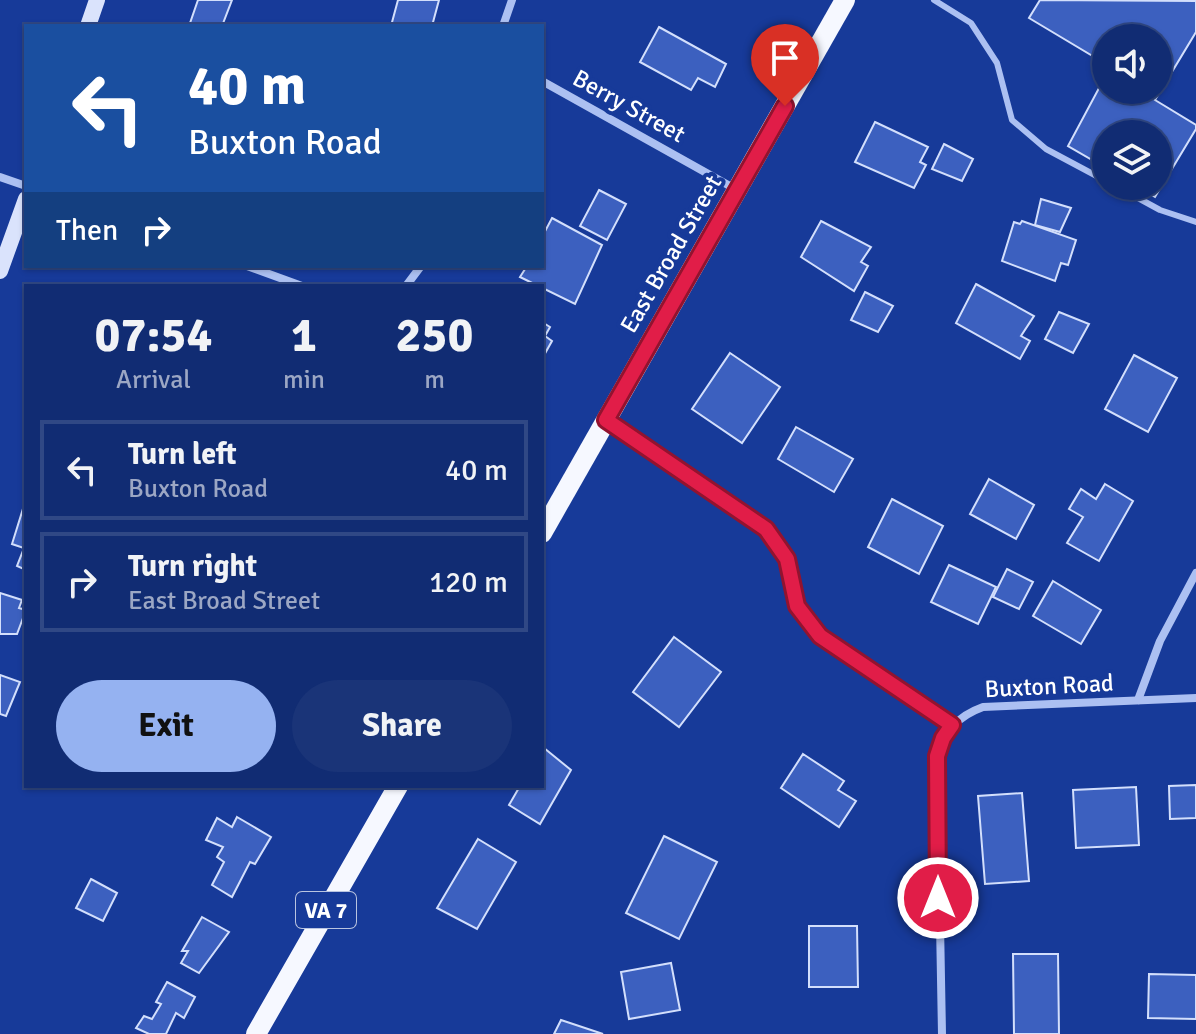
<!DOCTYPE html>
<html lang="en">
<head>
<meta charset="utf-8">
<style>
  body { margin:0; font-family:Signika,sans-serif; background:#1a3478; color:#f1f3f6; height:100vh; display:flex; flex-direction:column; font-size:30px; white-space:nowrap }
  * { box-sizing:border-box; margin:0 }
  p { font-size:26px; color:#9ca7c4 }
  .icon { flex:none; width:44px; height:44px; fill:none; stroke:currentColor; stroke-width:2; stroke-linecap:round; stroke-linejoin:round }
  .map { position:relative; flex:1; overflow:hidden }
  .drawer { position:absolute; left:24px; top:284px; width:520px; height:504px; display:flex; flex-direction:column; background:#112c73; border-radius:0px; box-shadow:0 2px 6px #0004,0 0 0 2px #304885 }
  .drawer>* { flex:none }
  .top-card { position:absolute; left:24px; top:24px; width:520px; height:244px; border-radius:0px; box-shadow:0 2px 6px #0004,0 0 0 2px #304885; background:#1a4fa0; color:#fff; overflow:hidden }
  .fabs { position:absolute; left:1092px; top:24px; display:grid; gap:16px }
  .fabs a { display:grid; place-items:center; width:80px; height:80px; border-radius:50%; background:#112c73; box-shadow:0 2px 6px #0004,0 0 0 2px #304885; font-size:40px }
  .pin { position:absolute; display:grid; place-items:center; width:68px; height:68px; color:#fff; margin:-82px -34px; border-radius:50% 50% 50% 0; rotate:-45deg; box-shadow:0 0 8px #0007 }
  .pin .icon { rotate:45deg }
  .me { position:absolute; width:88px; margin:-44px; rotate:0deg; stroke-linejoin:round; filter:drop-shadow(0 0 6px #0008) }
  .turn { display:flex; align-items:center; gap:28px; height:168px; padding:0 32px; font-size:36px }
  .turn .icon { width:104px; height:104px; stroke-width:2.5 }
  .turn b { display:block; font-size:56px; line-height:68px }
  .then { display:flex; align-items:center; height:76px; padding:0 32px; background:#0003; gap:16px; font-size:30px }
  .eta { display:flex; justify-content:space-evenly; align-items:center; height:136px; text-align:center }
  .eta b { font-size:48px; font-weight:800; line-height:56px }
  .button { display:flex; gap:16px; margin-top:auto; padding:16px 32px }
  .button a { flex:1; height:92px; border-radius:48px; background:#95b2f1; color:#111; font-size:32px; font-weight:800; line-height:92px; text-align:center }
  .button a+a { background:#1a3478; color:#f1f3f6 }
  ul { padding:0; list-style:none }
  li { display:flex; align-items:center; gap:24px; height:100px; margin:0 16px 12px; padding:0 16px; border:4px solid #304885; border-radius:0px }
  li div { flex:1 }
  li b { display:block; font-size:30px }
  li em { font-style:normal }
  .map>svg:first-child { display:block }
  .building { fill:#3c60bf; stroke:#d3dffc; stroke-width:2 }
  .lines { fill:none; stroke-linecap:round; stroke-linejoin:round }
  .service { stroke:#acc0f2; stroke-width:6 }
  .minor { stroke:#acc0f2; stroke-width:8 }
  .secondary { stroke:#dae3fc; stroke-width:16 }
  .primary { stroke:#f6f8ff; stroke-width:20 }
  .route-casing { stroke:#92132f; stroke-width:20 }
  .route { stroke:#e11d48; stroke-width:14 }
  .labels { text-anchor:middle; stroke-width:8; stroke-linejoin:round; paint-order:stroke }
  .shield { fill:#173a99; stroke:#b9c4e0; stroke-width:2 }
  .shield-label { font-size:22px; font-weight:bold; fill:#fff }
  .street-label { font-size:24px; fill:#fff; stroke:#173a99 }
</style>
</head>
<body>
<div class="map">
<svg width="1196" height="1034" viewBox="0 0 1196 1034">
  <rect width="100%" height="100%" fill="#173a99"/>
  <g class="building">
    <polygon points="198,0 232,0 222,26 189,26"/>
    <polygon points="398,0 439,0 432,26 391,26"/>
    <polygon points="1040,0 1196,1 1196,32 1155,100 1196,125 1196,129 1155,197 1136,186 1158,186 1158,134 1106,134 1106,168 1068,146 1106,75 1106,90 1158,90 1158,38 1106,38 1106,64 1029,18"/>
    <polygon points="659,27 726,64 715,87 698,78 691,90 640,62"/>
    <polygon points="875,122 928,147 920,162 926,165 914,188 855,162"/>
    <polygon points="944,144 973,159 962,181 932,169"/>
    <polygon points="599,190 626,204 607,240 580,226"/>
    <polygon points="1041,199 1071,208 1060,232 1035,225"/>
    <polygon points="552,218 602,245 575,304 520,277 527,266 542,266 542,237"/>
    <polygon points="821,221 871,247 861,262 868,266 854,291 801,257"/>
    <polygon points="1022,221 1076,240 1068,265 1061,263 1055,281 1002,261 1014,222 1020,224"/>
    <polygon points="976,284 1034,316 1021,336 1030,341 1020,359 956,323"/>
    <polygon points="865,292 893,306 878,332 851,320"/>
    <polygon points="1059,312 1089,324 1073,353 1045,339"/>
    <polygon points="542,322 550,327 545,336 552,341 543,357"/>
    <polygon points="730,353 780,387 742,443 692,409"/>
    <polygon points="1134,355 1177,378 1148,432 1105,409"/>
    <polygon points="796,427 853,459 834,492 778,459"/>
    <polygon points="989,479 1034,505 1016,539 970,514"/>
    <polygon points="1105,484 1133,501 1099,561 1067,543 1083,517 1069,509 1081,489 1096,499"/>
    <polygon points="26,499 26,570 17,566 24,548 12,544"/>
    <polygon points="892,499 943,526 919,574 868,547"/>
    <polygon points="949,565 996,587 978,624 931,602"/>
    <polygon points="1007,569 1033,582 1019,609 993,597"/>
    <polygon points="1053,581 1101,610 1081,644 1033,616"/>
    <polygon points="0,593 22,600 19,608 26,610 17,634 0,634"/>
    <polygon points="674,637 721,672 679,727 633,692"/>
    <polygon points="0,675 20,682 6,716 0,714"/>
    <polygon points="544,748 571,770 540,824 509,805 520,786 542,786"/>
    <polygon points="803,754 844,781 838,790 856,801 839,827 781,788"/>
    <polygon points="1196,785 1196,818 1170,819 1169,786"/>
    <polygon points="1136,787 1139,845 1076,848 1073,790"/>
    <polygon points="1022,793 1029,881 985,884 978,796"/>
    <polygon points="237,817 271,837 255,864 250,862 232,897 212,885 224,862 217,857 223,847 206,840 217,818 232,827"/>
    <polygon points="664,836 717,862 679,939 626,913"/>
    <polygon points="478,839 516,862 477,929 437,908"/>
    <polygon points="91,879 117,893 103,921 76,908"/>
    <polygon points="202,917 229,932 199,973 181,963 188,951 182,951"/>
    <polygon points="809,926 857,926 858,987 809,987"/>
    <polygon points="1013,954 1058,954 1059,1034 1014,1034"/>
    <polygon points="671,963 680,1010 629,1019 621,972"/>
    <polygon points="1149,974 1196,975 1196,1019 1148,1018"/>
    <polygon points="167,982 195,997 184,1018 176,1013 166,1034 149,1034 136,1028 144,1016 152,1019 161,1004 156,1002"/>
    <polygon points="561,1020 603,1034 554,1034"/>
  </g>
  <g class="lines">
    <g class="service">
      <polyline points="934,0 971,23 997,63 1012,120 1046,149 1106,181"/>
      <polyline points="1116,186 1160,210 1196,222"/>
    </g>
    <g class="minor">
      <polyline points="503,26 512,0"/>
      <polyline points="542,81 737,190"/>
      <polyline points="0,177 26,186"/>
      <polyline points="247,266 302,286"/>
      <polyline points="406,286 421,266"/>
      <polyline points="606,421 766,529 787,559 797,606 805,621 820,636 952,725"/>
      <polyline points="1138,700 1160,641 1196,573"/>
      <path d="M942,1034L937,756C945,731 958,716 983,707L1196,698"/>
    </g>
    <g class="secondary">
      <polyline points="88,26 97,0"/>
      <polyline points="0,271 26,199"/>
    </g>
    <g class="primary">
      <polyline points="542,533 845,0"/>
      <polyline points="256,1034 398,786"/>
    </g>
  </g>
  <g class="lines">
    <g class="route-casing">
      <polyline id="route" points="785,106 606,420 766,529 787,559 797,606 820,636 952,725 943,738 937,756 938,898"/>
    </g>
    <use href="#route" class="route"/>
  </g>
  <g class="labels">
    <rect class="shield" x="296" y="892" width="60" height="36" rx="6"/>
    <g class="shield-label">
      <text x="326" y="918">VA 7</text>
    </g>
    <g class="street-label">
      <text transform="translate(629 106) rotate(29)" y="8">Berry Street</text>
      <text transform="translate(671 254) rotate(-60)" y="8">East Broad Street</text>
      <text transform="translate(1049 686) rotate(-3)" y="8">Buxton Road</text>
    </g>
  </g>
</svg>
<div class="fabs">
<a><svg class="icon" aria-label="sound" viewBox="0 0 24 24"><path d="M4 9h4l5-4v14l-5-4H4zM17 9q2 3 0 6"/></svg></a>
<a><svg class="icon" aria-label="layers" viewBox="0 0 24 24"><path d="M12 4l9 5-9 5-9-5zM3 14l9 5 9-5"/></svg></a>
</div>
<div class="pin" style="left:785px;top:106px;background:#d93025"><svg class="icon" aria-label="arrive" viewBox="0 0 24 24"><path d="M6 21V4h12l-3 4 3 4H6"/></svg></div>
<svg class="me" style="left:938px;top:898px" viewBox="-20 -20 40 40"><circle r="17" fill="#e11d48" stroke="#fff" stroke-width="3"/><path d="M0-11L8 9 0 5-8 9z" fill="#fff"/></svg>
<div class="top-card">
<div class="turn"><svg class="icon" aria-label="left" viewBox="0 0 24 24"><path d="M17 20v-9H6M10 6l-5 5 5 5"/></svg><div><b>40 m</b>Buxton Road</div></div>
<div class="then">Then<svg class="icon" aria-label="right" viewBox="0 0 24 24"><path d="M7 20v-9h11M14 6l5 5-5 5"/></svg></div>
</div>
<section class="drawer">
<div class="eta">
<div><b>07:54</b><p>Arrival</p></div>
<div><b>1</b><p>min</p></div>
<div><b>250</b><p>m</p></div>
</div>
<ul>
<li><svg class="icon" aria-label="left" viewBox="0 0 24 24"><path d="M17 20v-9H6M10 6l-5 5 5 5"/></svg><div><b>Turn left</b><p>Buxton Road</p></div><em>40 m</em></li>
<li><svg class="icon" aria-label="right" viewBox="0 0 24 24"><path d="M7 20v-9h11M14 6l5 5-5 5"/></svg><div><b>Turn right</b><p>East Broad Street</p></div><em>120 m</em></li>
</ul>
<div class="button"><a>Exit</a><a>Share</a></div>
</section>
</div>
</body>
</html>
